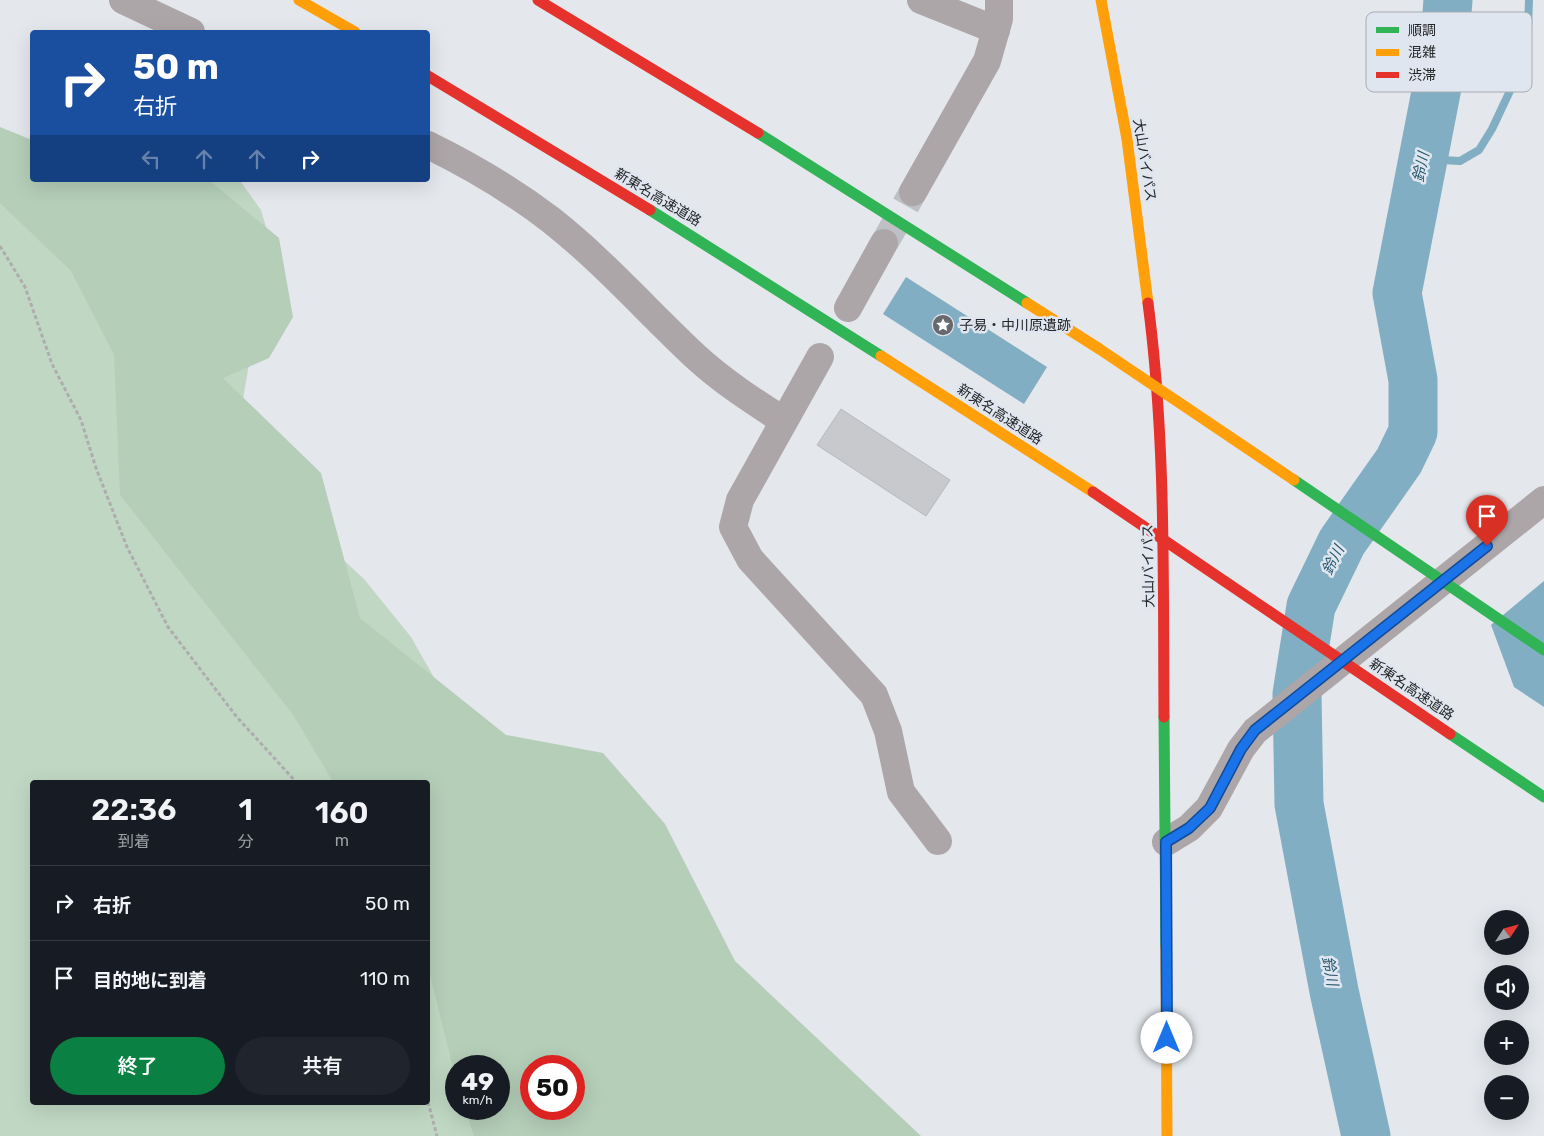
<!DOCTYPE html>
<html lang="ja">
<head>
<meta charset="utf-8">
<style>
  body { margin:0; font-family:Rubik,"Noto Sans JP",sans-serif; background:#20242c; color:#f1f3f6; height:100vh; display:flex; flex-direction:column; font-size:19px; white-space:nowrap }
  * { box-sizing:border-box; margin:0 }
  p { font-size:16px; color:#9ea1a6 }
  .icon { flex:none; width:28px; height:28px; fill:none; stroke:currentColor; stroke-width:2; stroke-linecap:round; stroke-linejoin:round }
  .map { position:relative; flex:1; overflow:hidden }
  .details { position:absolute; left:30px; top:780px; width:400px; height:325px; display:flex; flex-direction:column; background:#171b24; border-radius:5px; box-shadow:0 5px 20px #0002 }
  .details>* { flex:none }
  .guide { position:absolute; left:30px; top:30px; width:400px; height:152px; border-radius:5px; box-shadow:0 5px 20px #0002; background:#1a4fa0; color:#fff; overflow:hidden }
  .needle { width:32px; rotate:54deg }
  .tools { position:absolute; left:1484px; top:910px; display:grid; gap:10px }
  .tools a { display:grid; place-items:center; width:45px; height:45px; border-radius:50%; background:#171b24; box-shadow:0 5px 20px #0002; font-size:25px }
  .speed { position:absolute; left:445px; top:1055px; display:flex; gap:10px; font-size:25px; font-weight:700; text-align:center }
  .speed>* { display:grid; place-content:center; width:65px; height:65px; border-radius:50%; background:#171b24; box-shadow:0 5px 20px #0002; line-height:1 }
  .speed small { font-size:12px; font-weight:400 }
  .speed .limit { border:8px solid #d22; background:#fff; color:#111 }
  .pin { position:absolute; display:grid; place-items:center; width:42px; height:42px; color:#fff; margin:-51px -21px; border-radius:50% 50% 50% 0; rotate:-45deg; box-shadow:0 0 5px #0007 }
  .pin .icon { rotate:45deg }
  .me { position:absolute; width:55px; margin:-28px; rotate:0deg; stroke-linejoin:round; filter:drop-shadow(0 0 4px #0008) }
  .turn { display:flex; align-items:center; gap:18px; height:105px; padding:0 20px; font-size:22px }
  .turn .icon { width:65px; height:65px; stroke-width:2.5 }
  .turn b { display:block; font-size:35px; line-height:42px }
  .lanes { display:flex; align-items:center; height:48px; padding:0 20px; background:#0003; justify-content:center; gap:25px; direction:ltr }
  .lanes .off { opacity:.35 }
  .eta { display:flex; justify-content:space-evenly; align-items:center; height:85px; text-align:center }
  .eta b { font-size:30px; font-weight:600; line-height:35px }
  .cta { display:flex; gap:10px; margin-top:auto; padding:10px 20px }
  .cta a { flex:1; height:58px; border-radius:30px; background:#0b8043; color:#fff; font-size:20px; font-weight:600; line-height:58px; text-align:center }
  .cta a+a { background:#20242c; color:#f1f3f6 }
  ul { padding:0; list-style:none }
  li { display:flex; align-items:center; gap:15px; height:75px; padding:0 20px; border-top:1px solid #363941 }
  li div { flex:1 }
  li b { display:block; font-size:19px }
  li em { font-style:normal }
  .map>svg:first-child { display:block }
  .green { fill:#c0d8c3; fill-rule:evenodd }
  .forest { fill:#b4ceb8; fill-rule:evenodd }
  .water { fill:#81aec3 }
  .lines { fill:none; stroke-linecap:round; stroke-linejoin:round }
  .stream { stroke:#81aec3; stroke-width:8 }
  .river { stroke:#81aec3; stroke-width:49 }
  .building { fill:#c7c9cd; stroke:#b6b8bc }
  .street-tunnel { stroke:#bdc0c5; stroke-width:28; stroke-dasharray:28 14; stroke-linecap:butt }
  .path { stroke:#aeacaf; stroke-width:3; stroke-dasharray:4 2.5; stroke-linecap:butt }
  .street { stroke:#ada6a8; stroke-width:28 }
  .fast { stroke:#30b455; stroke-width:11 }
  .slow { stroke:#ff9f0a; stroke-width:11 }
  .jam { stroke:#e5322d; stroke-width:11 }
  .fast-bridge { stroke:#30b455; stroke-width:11 }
  .slow-bridge { stroke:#ff9f0a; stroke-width:11 }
  .jam-bridge { stroke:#e5322d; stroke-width:11 }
  .route-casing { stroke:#114b97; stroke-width:12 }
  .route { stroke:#1a73e8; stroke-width:9 }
  .labels { text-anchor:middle; stroke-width:5; stroke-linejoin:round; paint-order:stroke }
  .street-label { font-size:14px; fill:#232528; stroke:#e0e6ef }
  .poi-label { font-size:14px; fill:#232528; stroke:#e0e6ef; text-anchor:start }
  .water-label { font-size:15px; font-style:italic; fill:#23576c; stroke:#e0e6ef }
  .key { fill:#e0e6ef; stroke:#a7acb3; stroke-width:1 }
  .key-label { font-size:14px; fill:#232528 }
</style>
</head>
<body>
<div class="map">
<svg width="1544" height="1136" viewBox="0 0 1544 1136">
  <rect width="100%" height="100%" fill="#e4e7ec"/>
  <path class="green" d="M0,150L32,180H235L241,182L261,210L270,241L241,411L255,478L364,579L411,637L448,702L609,1136H0ZM32,782H428V1102H32ZM456,1066H499V1109H456ZM531,1066H574V1109H531Z"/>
  <path class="forest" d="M0,127L32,140V180H209L279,238L293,317L269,358L223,378L321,473L360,618L506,735L603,753L665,824L735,961L921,1136H474L465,1109H499V1066H456V1080L428,967V782H333L294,716L120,495L114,355L71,271L0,203ZM574,1066V1109H531V1066Z"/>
  <g class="water">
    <polygon points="906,277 1047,367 1024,404 883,314"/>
    <polygon points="1544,581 1544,707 1514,687 1491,625"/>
  </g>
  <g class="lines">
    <polyline class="stream" points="1423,159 1460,161 1479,150 1492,129 1517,76 1528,28 1529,0"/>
    <polyline class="river" points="1366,1136 1334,991 1299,804 1297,694 1311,606 1342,542 1399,461 1413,432 1413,380 1397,293 1444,51 1448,0"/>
  </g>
  <polygon class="building" points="841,409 950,480 926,516 817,445"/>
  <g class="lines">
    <polyline class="street-tunnel" points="885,242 913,192"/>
    <g class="path">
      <polyline points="0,246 25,287 52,364 81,420 96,468 127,547 168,627 236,716 296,782"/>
      <polyline points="428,1102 437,1136"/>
    </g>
    <g class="street">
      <polyline points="123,0 191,32"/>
      <polyline points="921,0 996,30"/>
      <path d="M428,145C471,166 513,191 551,220C603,261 647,311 695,356C722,381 753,401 784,421"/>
      <polyline points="913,192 987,61 999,19 999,0"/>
      <polyline points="848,308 884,243"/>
      <polyline points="820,357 740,500 733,527 750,559 874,695 888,731 901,792 938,841"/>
      <polyline points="1166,842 1189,828 1209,808 1241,749 1255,731 1544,500"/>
    </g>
    <g class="fast">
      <polyline points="758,133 1027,303"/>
      <polyline points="650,210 881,356"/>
      <polyline points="1164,717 1166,946"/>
    </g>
    <g class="slow">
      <polyline points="299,0 355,32"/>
      <polyline points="1101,0 1127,139 1148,303"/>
      <polyline points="1027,303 1098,348"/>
      <polyline points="881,356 1093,492"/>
      <polyline points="1166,946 1167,1136"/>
    </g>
    <g class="jam">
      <polyline points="538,0 758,133"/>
      <polyline points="428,76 650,210"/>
      <path d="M1148,303C1166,440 1163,579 1164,717"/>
    </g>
    <g class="fast-bridge">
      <polyline points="1294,480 1544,650"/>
      <polyline points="1450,734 1544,797"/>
    </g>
    <polyline class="slow-bridge" points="1098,348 1294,480"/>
    <polyline class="jam-bridge" points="1093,492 1450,734"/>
  </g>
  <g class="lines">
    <g class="route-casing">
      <polyline id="route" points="1167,1038 1166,842 1189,828 1210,808 1241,749 1255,730 1487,546"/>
    </g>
    <use href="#route" class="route"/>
  </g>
  <defs>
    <g id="sight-disc" transform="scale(1.125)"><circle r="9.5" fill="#67696d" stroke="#e0e6ef"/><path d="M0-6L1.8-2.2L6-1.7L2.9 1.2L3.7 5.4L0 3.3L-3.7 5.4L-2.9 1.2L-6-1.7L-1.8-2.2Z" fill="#fff"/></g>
  </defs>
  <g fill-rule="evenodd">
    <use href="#sight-disc" x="943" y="325"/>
  </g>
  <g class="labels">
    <g class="street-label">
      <text transform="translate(1145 160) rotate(81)" y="5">大山バイパス</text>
      <text transform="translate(658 197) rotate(31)" y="5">新東名高速道路</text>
      <text transform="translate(1000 414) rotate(33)" y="5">新東名高速道路</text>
      <text transform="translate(1148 566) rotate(-91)" y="5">大山バイパス</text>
      <text transform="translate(1412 689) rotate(34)" y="5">新東名高速道路</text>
    </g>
    <g class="poi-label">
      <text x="959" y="330">子易・中川原遺跡</text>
    </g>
    <g class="water-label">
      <text transform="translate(1421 167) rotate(-79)" y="5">鈴川</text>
      <text transform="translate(1333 560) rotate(-63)" y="5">鈴川</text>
      <text transform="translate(1330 971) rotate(79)" y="5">鈴川</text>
    </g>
  </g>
  <rect x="1366" y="12" width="166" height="80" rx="8" class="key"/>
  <rect x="1376" y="27" width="23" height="6" fill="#30b455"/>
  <rect x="1376" y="49" width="23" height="7" fill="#ff9f0a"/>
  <rect x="1376" y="72" width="23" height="6" fill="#e5322d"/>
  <g class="key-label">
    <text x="1408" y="35">順調</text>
    <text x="1408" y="57">混雑</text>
    <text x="1408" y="80">渋滞</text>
  </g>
</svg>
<div class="tools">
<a><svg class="needle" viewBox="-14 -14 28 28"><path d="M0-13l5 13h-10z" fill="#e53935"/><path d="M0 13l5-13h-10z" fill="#9ea1a6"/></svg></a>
<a><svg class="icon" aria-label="sound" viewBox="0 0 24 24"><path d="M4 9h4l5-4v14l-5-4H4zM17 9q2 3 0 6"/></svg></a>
<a>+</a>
<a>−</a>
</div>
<div class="speed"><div>49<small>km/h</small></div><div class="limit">50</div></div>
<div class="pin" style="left:1487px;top:546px;background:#d93025"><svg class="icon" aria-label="arrive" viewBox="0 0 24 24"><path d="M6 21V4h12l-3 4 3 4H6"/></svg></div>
<svg class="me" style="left:1167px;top:1038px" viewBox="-20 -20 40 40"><circle r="19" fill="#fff"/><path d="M0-13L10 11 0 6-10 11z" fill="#1a73e8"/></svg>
<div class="guide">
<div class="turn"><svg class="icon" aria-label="right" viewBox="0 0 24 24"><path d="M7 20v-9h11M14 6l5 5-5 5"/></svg><div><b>50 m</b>右折</div></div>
<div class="lanes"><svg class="icon off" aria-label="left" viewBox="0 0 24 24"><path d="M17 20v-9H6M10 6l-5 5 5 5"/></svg><svg class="icon off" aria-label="ahead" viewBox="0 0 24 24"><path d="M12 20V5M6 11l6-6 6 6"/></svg><svg class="icon off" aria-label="ahead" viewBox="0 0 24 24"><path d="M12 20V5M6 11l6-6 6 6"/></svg><svg class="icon" aria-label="right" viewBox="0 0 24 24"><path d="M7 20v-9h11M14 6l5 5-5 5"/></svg></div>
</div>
<section class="details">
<div class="eta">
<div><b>22:36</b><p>到着</p></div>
<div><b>1</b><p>分</p></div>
<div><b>160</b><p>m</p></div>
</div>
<ul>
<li><svg class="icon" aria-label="right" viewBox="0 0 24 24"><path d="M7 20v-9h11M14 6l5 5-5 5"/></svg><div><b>右折</b></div><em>50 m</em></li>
<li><svg class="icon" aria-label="arrive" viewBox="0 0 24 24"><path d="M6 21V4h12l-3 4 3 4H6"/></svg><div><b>目的地に到着</b></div><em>110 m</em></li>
</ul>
<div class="cta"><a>終了</a><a>共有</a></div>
</section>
</div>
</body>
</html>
